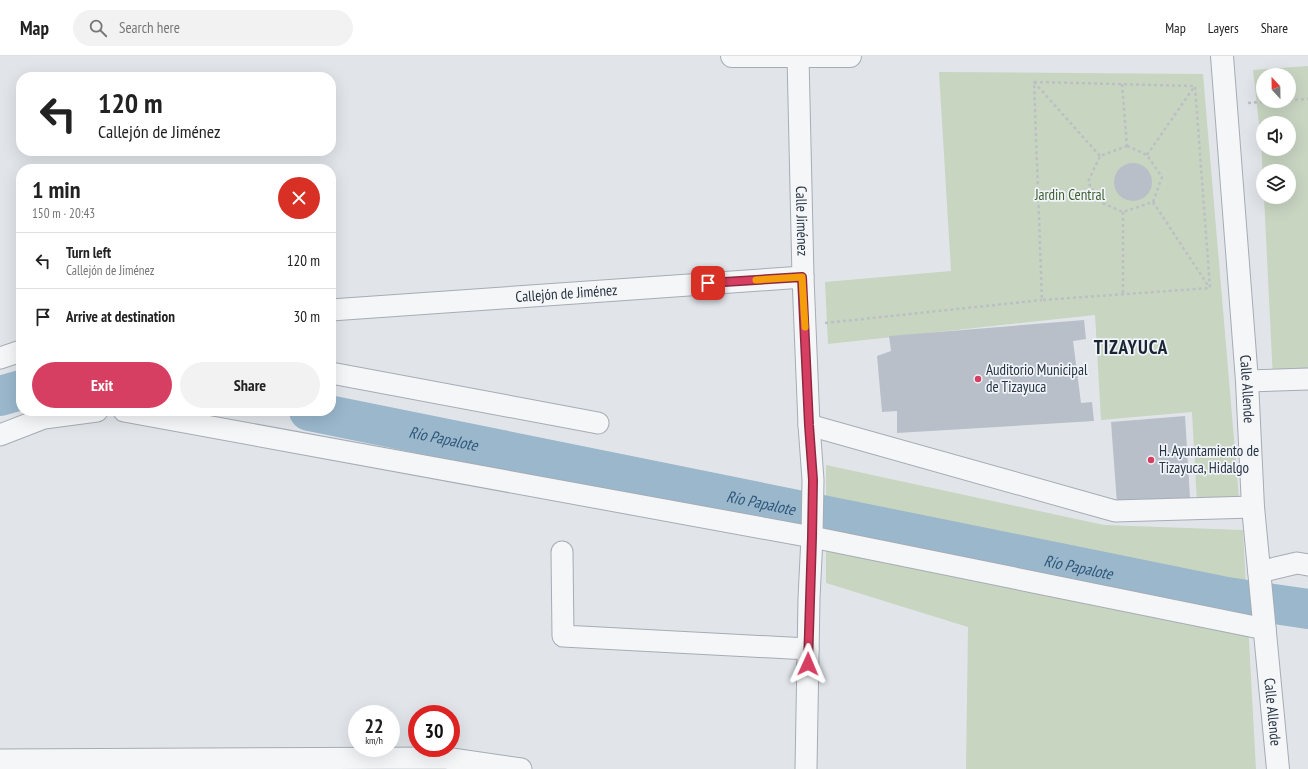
<!DOCTYPE html>
<html lang="en">
<head>
<meta charset="utf-8">
<style>
  body { margin:0; font-family:"PT Sans Narrow",sans-serif; background:#f2f2f2; color:#222; height:100vh; display:flex; flex-direction:column; font-size:15px; white-space:nowrap }
  * { box-sizing:border-box; margin:0 }
  p { font-size:13px; color:#767676 }
  .icon { flex:none; width:22px; height:22px; fill:none; stroke:currentColor; stroke-width:2; stroke-linecap:round; stroke-linejoin:round }
  .map { position:relative; flex:1; overflow:hidden }
  .sheet { position:absolute; left:16px; top:108px; width:320px; height:252px; display:flex; flex-direction:column; background:#fff; border-radius:16px; box-shadow:0 4px 16px #0002 }
  .sheet>* { flex:none }
  .guide { position:absolute; left:16px; top:16px; width:320px; height:84px; border-radius:16px; box-shadow:0 4px 16px #0002; background:#fff; color:#222; overflow:hidden }
  .needle { width:26px; rotate:338deg }
  .controls { position:absolute; left:1256px; top:12px; display:grid; gap:8px }
  .controls a { display:grid; place-items:center; width:40px; height:40px; border-radius:50%; background:#fff; box-shadow:0 4px 16px #0002; font-size:20px }
  .speed { position:absolute; left:348px; top:649px; display:flex; gap:8px; font-size:20px; font-weight:700; text-align:center }
  .speed>* { display:grid; place-content:center; width:52px; height:52px; border-radius:50%; background:#fff; box-shadow:0 4px 16px #0002; line-height:1 }
  .speed small { font-size:10px; font-weight:400 }
  .speed .limit { border:6px solid #d22; background:#fff; color:#111 }
  .pin { position:absolute; display:grid; place-items:center; width:34px; height:34px; color:#fff; margin:-17px; border-radius:8px; box-shadow:0 2px 6px #0006 }
  .me { position:absolute; width:44px; margin:-22px; rotate:1deg; stroke-linejoin:round; filter:drop-shadow(0 0 3px #0008) }
  .turn { display:flex; align-items:center; gap:14px; height:84px; padding:0 16px; font-size:18px }
  .turn .icon { width:52px; height:52px; stroke-width:2.5 }
  .turn b { display:block; font-size:28px; line-height:34px }
  .round { display:grid; place-items:center; flex:none; width:42px; height:42px; border-radius:21px; background:#f2f2f2 }
  .headline { display:flex; align-items:center; justify-content:space-between; height:68px; padding:0 16px }
  h1 { font-size:24px; font-weight:700; line-height:30px }
  .action { display:flex; gap:8px; margin-top:auto; padding:8px 16px }
  .action a { flex:1; height:46px; border-radius:24px; background:#d73f62; color:#fff; font-size:16px; font-weight:700; line-height:46px; text-align:center }
  .action a+a { background:#f2f2f2; color:#222 }
  ul { padding:0; list-style:none }
  li { display:flex; align-items:center; gap:12px; height:56px; padding:0 16px; border-top:1px solid #e0e0e0 }
  li div { flex:1 }
  li b { display:block; font-size:15px }
  li em { font-style:normal }
  header { display:flex; align-items:center; gap:24px; box-sizing:border-box; height:56px; padding:0 20px; background:#fff; border-bottom:1px solid #e0e0e0 }
  header strong { font-size:19px }
  nav { display:flex; gap:22px; margin-inline-start:auto; font-size:14px }
  .search { width:280px; height:36px; background:#f2f2f2; display:flex; align-items:center; gap:10px; box-sizing:border-box; padding:0 14px; border-radius:22px; color:#767676; font-size:15px }
  .map>svg:first-child { display:block }
  .green { fill:#c8d5c1; fill-rule:evenodd }
  .lines { fill:none; stroke-linecap:round; stroke-linejoin:round }
  .river { stroke:#9ab7cc; stroke-width:40 }
  .building { fill:#b8bfc8 }
  .minor-casing { stroke:#a6acb5; stroke-width:23 }
  .tertiary-casing { stroke:#a6acb5; stroke-width:24 }
  .path { stroke:#bbc0c5; stroke-width:2.5; stroke-dasharray:3 3; stroke-linecap:butt }
  .minor { stroke:#f4f6f8; stroke-width:21 }
  .tertiary { stroke:#f4f6f8; stroke-width:22 }
  .route-casing { stroke:#8c2940; stroke-width:10 }
  .route { stroke:#d73f62; stroke-width:7 }
  .slow { stroke:#f59e0b; stroke-width:7 }
  .poi-dot { fill:#d73f62; stroke:#f1f4f8; stroke-width:1.5 }
  .labels { text-anchor:middle; stroke-width:3.5; stroke-linejoin:round; paint-order:stroke }
  .park-label { font-size:15px; fill:#406034; stroke:#f1f4f8 }
  .street-label { font-size:15px; fill:#283443; stroke:#f1f4f8 }
  .poi-label { font-size:15px; fill:#283443; stroke:#f1f4f8; text-anchor:start }
  .water-label { font-size:16px; font-style:italic; fill:#2f577a; stroke:#f1f4f8 }
  .district-label { font-size:19px; font-weight:bold; letter-spacing:1px; fill:#1a2534; stroke:#f1f4f8 }
</style>
</head>
<body>
<header>
<strong>Map</strong>
<div class="search"><svg class="icon" aria-label="search" viewBox="0 0 24 24"><circle cx="10" cy="10" r="6"/><path d="M15 15l6 6"/></svg>Search here</div>
<nav><a>Map</a><a>Layers</a><a>Share</a></nav>
</header>
<div class="map">
<svg width="1308" height="713" viewBox="0 0 1308 713">
  <rect width="100%" height="100%" fill="#e1e5ea"/>
  <g class="green">
    <path d="M1308,10V322L1273,324L1264,141H1289V115H1263V124L1261,86L1253,14ZM1263,19H1289V45H1263ZM1263,67H1289V93H1263Z"/>
    <polygon points="939,16 1203,18 1239,442 1197,447 1192,356 1101,364 1095,259 828,288 825,226 951,215"/>
    <polygon points="826,409 1104,469 1243,474 1256,713 966,713 968,571 826,527"/>
  </g>
  <g class="lines">
    <g class="river">
      <polyline points="0,340 21,334"/>
      <path id="s1" d="M309,355L1227,541L1308,553"/>
    </g>
  </g>
  <g class="building">
    <circle cx="1133" cy="126" r="19"/>
    <polygon points="1084,264 1086,283 1073,285 1081,347 1092,346 1094,365 897,377 897,355 882,356 877,300 891,295 889,280"/>
    <polygon points="1185,360 1190,442 1117,448 1111,366"/>
  </g>
  <g class="lines">
    <g class="minor-casing">
      <g id="minor">
        <path id="s2" d="M798,0L803,221L809,369L813,424L812,481L809,542L806,713"/>
        <path id="s3" d="M331,254L803,221"/>
        <polyline points="0,302 21,295"/>
        <polyline points="331,317 598,367"/>
        <polyline points="1247,325 1308,323"/>
        <polyline points="124,355 812,481 1265,573"/>
        <polyline points="809,369 1115,455 1253,451"/>
        <polyline points="0,379 44,362 97,355"/>
        <polyline points="562,496 563,580 808,593"/>
        <polyline points="1259,516 1297,507 1308,509"/>
        <polyline points="0,704 445,702 521,713"/>
      </g>
    </g>
    <g class="tertiary-casing">
      <g id="tertiary">
        <polyline points="732,0 850,0"/>
        <path id="s4" d="M1222,0L1247,325L1253,451L1278,713"/>
      </g>
    </g>
    <g class="path">
      <polygon points="1034,26 1195,30 1210,232 1042,244"/>
      <polyline points="1034,26 1100,100"/>
      <polyline points="1122,28 1127,90"/>
      <polyline points="1289,44 1308,43"/>
      <polyline points="1248,47 1276,45"/>
      <polygon points="1127,90 1147,99 1162,121 1153,146 1123,156 1100,146 1088,126 1100,100"/>
      <polyline points="1147,99 1194,31"/>
      <polyline points="1153,146 1209,231"/>
      <polyline points="1123,156 1123,238"/>
      <polyline points="825,267 1042,244"/>
    </g>
    <use href="#minor" class="minor"/>
    <use href="#tertiary" class="tertiary"/>
  </g>
  <g class="lines">
    <g class="route-casing">
      <polyline id="route" points="708,227 802,221 809,369 813,424 812,481 808,608"/>
    </g>
    <use href="#route" class="route"/>
    <polyline class="slow" points="756,224 802,221 805,271"/>
  </g>
  <g class="poi-dot">
    <circle cx="978" cy="323" r="4"/>
    <circle cx="1151" cy="404" r="4"/>
  </g>
  <g class="labels">
    <g class="park-label">
      <text x="1070" y="144">Jardin Central</text>
    </g>
    <g class="street-label">
      <text dy="5" stroke="none"><textPath href="#s2" startOffset="165">Calle Jiménez</textPath></text>
      <text dy="5" stroke="none"><textPath href="#s3" startOffset="236">Callejón de Jiménez</textPath></text>
      <text dy="5" stroke="none"><textPath href="#s4" startOffset="334">Calle Allende</textPath></text>
      <text dy="5" stroke="none"><textPath href="#s4" startOffset="658">Calle Allende</textPath></text>
    </g>
    <g class="poi-label">
      <text x="986" y="319">Auditorio Municipal<tspan x="986" dy="17">de Tizayuca</tspan></text>
      <text x="1159" y="400">H. Ayuntamiento de<tspan x="1159" dy="17">Tizayuca, Hidalgo</tspan></text>
    </g>
    <g class="water-label">
      <text dy="6" stroke="none"><textPath href="#s1" startOffset="137">Río Papalote</textPath></text>
      <text dy="6" stroke="none"><textPath href="#s1" startOffset="461">Río Papalote</textPath></text>
      <text dy="6" stroke="none"><textPath href="#s1" startOffset="785">Río Papalote</textPath></text>
    </g>
    <g class="district-label">
      <text x="1131" y="298">TIZAYUCA</text>
    </g>
  </g>
</svg>
<div class="controls">
<a><svg class="needle" viewBox="-14 -14 28 28"><path d="M0-13l5 13h-10z" fill="#e53935"/><path d="M0 13l5-13h-10z" fill="#767676"/></svg></a>
<a><svg class="icon" aria-label="sound" viewBox="0 0 24 24"><path d="M4 9h4l5-4v14l-5-4H4zM17 9q2 3 0 6"/></svg></a>
<a><svg class="icon" aria-label="layers" viewBox="0 0 24 24"><path d="M12 4l9 5-9 5-9-5zM3 14l9 5 9-5"/></svg></a>
</div>
<div class="speed"><div>22<small>km/h</small></div><div class="limit">30</div></div>
<div class="pin" style="left:708px;top:227px;background:#d93025"><svg class="icon" aria-label="arrive" viewBox="0 0 24 24"><path d="M6 21V4h12l-3 4 3 4H6"/></svg></div>
<svg class="me" style="left:808px;top:608px" viewBox="-20 -20 40 40"><path d="M0-17L14 15 0 8-14 15z" fill="#d73f62" stroke="#fff" stroke-width="4"/></svg>
<div class="guide">
<div class="turn"><svg class="icon" aria-label="left" viewBox="0 0 24 24"><path d="M17 20v-9H6M10 6l-5 5 5 5"/></svg><div><b>120 m</b>Callejón de Jiménez</div></div>
</div>
<section class="sheet">
<div class="headline"><div><h1>1 min</h1><p>150 m · 20:43</p></div><a class="round" style="background:#d93025;color:#fff"><svg class="icon" aria-label="close" viewBox="0 0 24 24"><path d="M6 6l12 12M18 6L6 18"/></svg></a></div>
<ul>
<li><svg class="icon" aria-label="left" viewBox="0 0 24 24"><path d="M17 20v-9H6M10 6l-5 5 5 5"/></svg><div><b>Turn left</b><p>Callejón de Jiménez</p></div><em>120 m</em></li>
<li><svg class="icon" aria-label="arrive" viewBox="0 0 24 24"><path d="M6 21V4h12l-3 4 3 4H6"/></svg><div><b>Arrive at destination</b></div><em>30 m</em></li>
</ul>
<div class="action"><a>Exit</a><a>Share</a></div>
</section>
</div>
</body>
</html>
